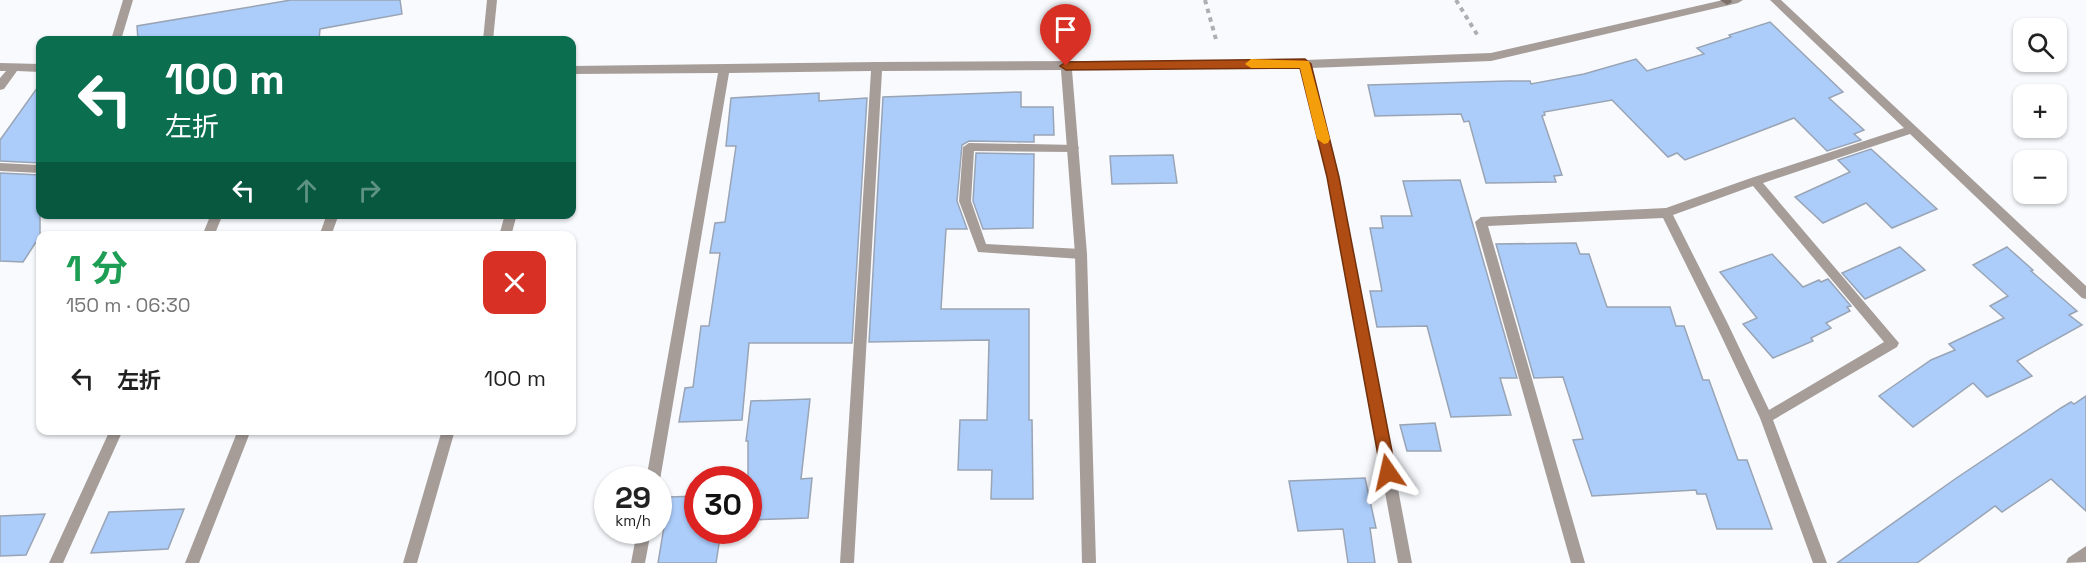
<!DOCTYPE html>
<html lang="ja">
<head>
<meta charset="utf-8">
<style>
  body { margin:0; font-family:"Space Grotesk","Noto Sans JP",sans-serif; background:#f6f6f6; color:#222; height:100vh; display:flex; flex-direction:column; font-size:22px; white-space:nowrap }
  * { box-sizing:border-box; margin:0 }
  p { font-size:20px; color:#767676 }
  .icon { flex:none; width:33px; height:33px; fill:none; stroke:currentColor; stroke-width:2; stroke-linecap:round; stroke-linejoin:round }
  .map { position:relative; flex:1; overflow:hidden }
  .sheet { position:absolute; left:36px; top:231px; width:540px; height:204px; display:flex; flex-direction:column; background:#fff; border-radius:12px; box-shadow:0 2px 4px #0004 }
  .sheet>* { flex:none }
  .guide { position:absolute; left:36px; top:36px; width:540px; height:183px; border-radius:12px; box-shadow:0 2px 4px #0004; background:#0b6e4f; color:#fff; overflow:hidden }
  .buttons { position:absolute; left:2013px; top:18px; display:grid; gap:12px }
  .buttons a { display:grid; place-items:center; width:54px; height:54px; border-radius:12px; background:#fff; box-shadow:0 2px 4px #0004; font-size:30px }
  .speed { position:absolute; left:594px; top:466px; display:flex; gap:12px; font-size:30px; font-weight:700; text-align:center }
  .speed>* { display:grid; place-content:center; width:78px; height:78px; border-radius:50%; background:#fff; box-shadow:0 2px 4px #0004; line-height:1 }
  .speed small { font-size:15px; font-weight:400 }
  .speed .limit { border:9px solid #d22; background:#fff; color:#111 }
  .pin { position:absolute; display:grid; place-items:center; width:51px; height:51px; color:#fff; margin:-62px -26px; border-radius:50% 50% 50% 0; rotate:-45deg; box-shadow:0 0 6px #0007 }
  .pin .icon { rotate:45deg }
  .me { position:absolute; width:66px; margin:-33px; rotate:349deg; stroke-linejoin:round; filter:drop-shadow(0 0 4px #0008) }
  .turn { display:flex; align-items:center; gap:21px; height:126px; padding:0 30px; font-size:27px }
  .turn .icon { width:78px; height:78px; stroke-width:2.5 }
  .turn b { display:block; font-size:42px; line-height:51px }
  .lanes { display:flex; align-items:center; height:57px; padding:0 30px; background:#0003; justify-content:center; gap:30px; direction:ltr }
  .lanes .off { opacity:.35 }
  .round { display:grid; place-items:center; flex:none; width:63px; height:63px; border-radius:12px; background:#f6f6f6 }
  .head { display:flex; align-items:center; justify-content:space-between; height:102px; padding:0 30px }
  h1 { font-size:36px; font-weight:700; line-height:45px; color:#1e9e55 }
  ul { padding:0; list-style:none }
  li { display:flex; align-items:center; gap:18px; height:90px; padding:0 30px }
  li div { flex:1 }
  li b { display:block; font-size:22px }
  li em { font-style:normal }
  .map>svg:first-child { display:block }
  .building { fill:#acccfa; stroke:#99a4b4; stroke-width:1.5 }
  .lines { fill:none; stroke-linecap:round; stroke-linejoin:round }
  .path { stroke:#acafb4; stroke-width:4; stroke-dasharray:4.5 4.5; stroke-linecap:butt }
  .lane { fill:#a69d99; fill-rule:evenodd }
  .street { fill:#a69d99; fill-rule:evenodd }
  .secondary { fill:#7e716c; fill-rule:evenodd }
  .route { fill:#af4c13; stroke:#72310c; stroke-width:1.5 }
  .slow { fill:#f59e0b }
</style>
</head>
<body>
<div class="map">
<svg width="2086" height="563" viewBox="0 0 2086 563">
  <rect width="100%" height="100%" fill="#f8fafe"/>
  <g class="building">
    <polygon points="291,0 400,0 402,14 320,29 319,40 138,40 137,26"/>
    <polygon points="1770,22 1843,92 1829,98 1864,130 1854,134 1861,140 1827,151 1794,118 1685,160 1677,153 1668,157 1612,100 1544,112 1545,115 1542,116 1562,175 1554,176 1556,182 1486,183 1469,121 1464,122 1461,114 1375,116 1368,85 1508,81 1530,81 1531,84 1584,74 1636,59 1647,71 1704,54 1697,48 1731,37 1729,35"/>
    <polygon points="40,84 40,163 0,161 0,140"/>
    <polygon points="1021,92 1021,107 1053,107 1054,135 1034,135 1034,142 969,141 962,145 957,201 967,229 946,229 941,309 1029,309 1029,420 1032,420 1033,499 991,499 992,470 958,470 960,420 987,420 989,340 869,342 883,97"/>
    <polygon points="819,93 819,101 867,98 852,343 749,343 742,420 679,422 685,388 693,387 701,326 709,326 720,253 710,253 715,223 725,222 736,146 726,146 731,98"/>
    <polygon points="1871,149 1937,209 1892,228 1866,203 1823,223 1795,197 1850,172 1838,160"/>
    <polygon points="976,153 1034,154 1033,228 983,229 973,201"/>
    <polygon points="1173,155 1177,183 1112,184 1110,156"/>
    <polygon points="0,173 40,175 40,236 23,262 0,261"/>
    <polygon points="1460,180 1517,378 1500,378 1511,415 1451,417 1427,326 1377,327 1370,291 1382,291 1370,228 1383,228 1381,216 1412,216 1403,181"/>
    <polygon points="1576,243 1580,254 1589,254 1607,307 1670,307 1676,326 1684,326 1703,380 1709,380 1738,460 1747,460 1772,529 1717,529 1706,494 1697,494 1696,490 1592,496 1573,440 1583,439 1563,377 1534,378 1496,244"/>
    <polygon points="1900,247 1925,270 1865,299 1842,273"/>
    <polygon points="2007,247 2033,270 2031,271 2077,311 2069,315 2082,325 2017,361 2032,376 1987,397 1973,383 1913,427 1879,396 1931,360 1955,350 1949,344 2004,318 1990,306 2008,296 1973,265"/>
    <polygon points="1772,254 1803,287 1819,280 1821,282 1828,279 1851,306 1847,307 1850,311 1826,323 1831,328 1811,338 1813,341 1773,358 1743,324 1757,318 1720,272"/>
    <polygon points="2086,396 2086,511 2051,479 2002,512 1995,506 1917,563 1837,563 1955,479 2061,408 2071,402 2074,404"/>
    <polygon points="810,399 801,479 812,478 808,518 748,520 748,441 746,441 751,401"/>
    <polygon points="1435,423 1441,451 1407,451 1400,425"/>
    <polygon points="1365,478 1376,528 1370,528 1375,563 1348,563 1343,529 1298,531 1289,481"/>
    <polygon points="698,496 698,531 721,531 716,563 658,563 669,497"/>
    <polygon points="184,509 168,549 91,553 109,512"/>
    <polygon points="45,514 26,555 0,556 0,516"/>
  </g>
  <g class="lines">
    <g class="path">
      <polyline points="1205,0 1217,43"/>
      <polyline points="1456,0 1478,36"/>
    </g>
    <g class="lane">
      <polygon points="969,143 1077,145 1079,148 1077,151 1073,152 974,151 971,201 986,244 1081,249 1085,251 1087,254 1085,257 1081,259 978,252 959,201 963,147"/>
      <polygon points="0,163 39,165 40,173 0,171"/>
    </g>
    <g class="street">
      <polygon points="123,0 133,0 121,40 111,40"/>
      <polygon points="487,0 497,0 493,40 483,40"/>
      <polygon points="1723,0 1743,0 1738,3 1491,61 1311,68 1339,177 1412,563 1398,563 1327,177 1301,68 1072,70 1087,254 1096,563 1082,563 1075,254 1061,70 882,71 854,563 840,563 871,71 729,73 660,480 658,483 658,480 646,480 718,73 572,74 572,66 877,62 1305,60 1491,53"/>
      <path d="M1770,0H1781L2086,286V299L2082,298L1910,134L1763,183L1899,343L1897,347L1773,420L1827,563H1813L1760,418L1717,327L1663,218L1488,226L1585,563H1571L1475,222L1481,217L1666,208L1751,178L1904,128ZM1753,186L1884,342L1769,410L1727,322L1673,215Z"/>
      <polygon points="0,63 40,64 40,72 17,71 4,89 0,90 0,78 6,71 0,71"/>
      <polygon points="211,214 223,214 214,236 202,236"/>
      <polygon points="327,214 339,214 331,236 319,236"/>
      <polygon points="505,214 517,214 511,236 499,236"/>
      <polygon points="110,430 123,430 63,563 49,563"/>
      <polygon points="238,430 251,430 199,563 185,563"/>
      <polygon points="442,430 455,430 417,563 403,563"/>
      <polygon points="637,531 651,531 645,563 631,563"/>
      <polygon points="2086,546 2086,562 2066,563 2068,558"/>
    </g>
    <polygon class="secondary" points="1720,0 1731,0 1732,2 1727,5"/>
  </g>
  <polygon class="route" points="1305,59 1311,64 1339,177 1396,472 1394,477 1388,479 1383,477 1381,472 1327,177 1300,68 1066,70 1060,66 1066,62"/>
  <polygon class="slow" points="1251,59 1309,61 1330,139 1328,143 1324,144 1317,139 1300,68 1251,68 1245,64"/>
</svg>
<div class="buttons">
<a><svg class="icon" aria-label="search" viewBox="0 0 24 24"><circle cx="10" cy="10" r="6"/><path d="M15 15l6 6"/></svg></a>
<a>+</a>
<a>−</a>
</div>
<div class="speed"><div>29<small>km/h</small></div><div class="limit">30</div></div>
<div class="pin" style="left:1066px;top:66px;background:#d93025"><svg class="icon" aria-label="arrive" viewBox="0 0 24 24"><path d="M6 21V4h12l-3 4 3 4H6"/></svg></div>
<svg class="me" style="left:1388px;top:472px" viewBox="-20 -20 40 40"><path d="M0-17L14 15 0 8-14 15z" fill="#af4c13" stroke="#fff" stroke-width="4"/></svg>
<div class="guide">
<div class="turn"><svg class="icon" aria-label="left" viewBox="0 0 24 24"><path d="M17 20v-9H6M10 6l-5 5 5 5"/></svg><div><b>100 m</b>左折</div></div>
<div class="lanes"><svg class="icon" aria-label="left" viewBox="0 0 24 24"><path d="M17 20v-9H6M10 6l-5 5 5 5"/></svg><svg class="icon off" aria-label="ahead" viewBox="0 0 24 24"><path d="M12 20V5M6 11l6-6 6 6"/></svg><svg class="icon off" aria-label="right" viewBox="0 0 24 24"><path d="M7 20v-9h11M14 6l5 5-5 5"/></svg></div>
</div>
<section class="sheet">
<div class="head"><div><h1>1 分</h1><p>150 m · 06:30</p></div><a class="round" style="background:#d93025;color:#fff"><svg class="icon" aria-label="close" viewBox="0 0 24 24"><path d="M6 6l12 12M18 6L6 18"/></svg></a></div>
<ul>
<li><svg class="icon" aria-label="left" viewBox="0 0 24 24"><path d="M17 20v-9H6M10 6l-5 5 5 5"/></svg><div><b>左折</b></div><em>100 m</em></li>
</ul>
</section>
</div>
</body>
</html>
